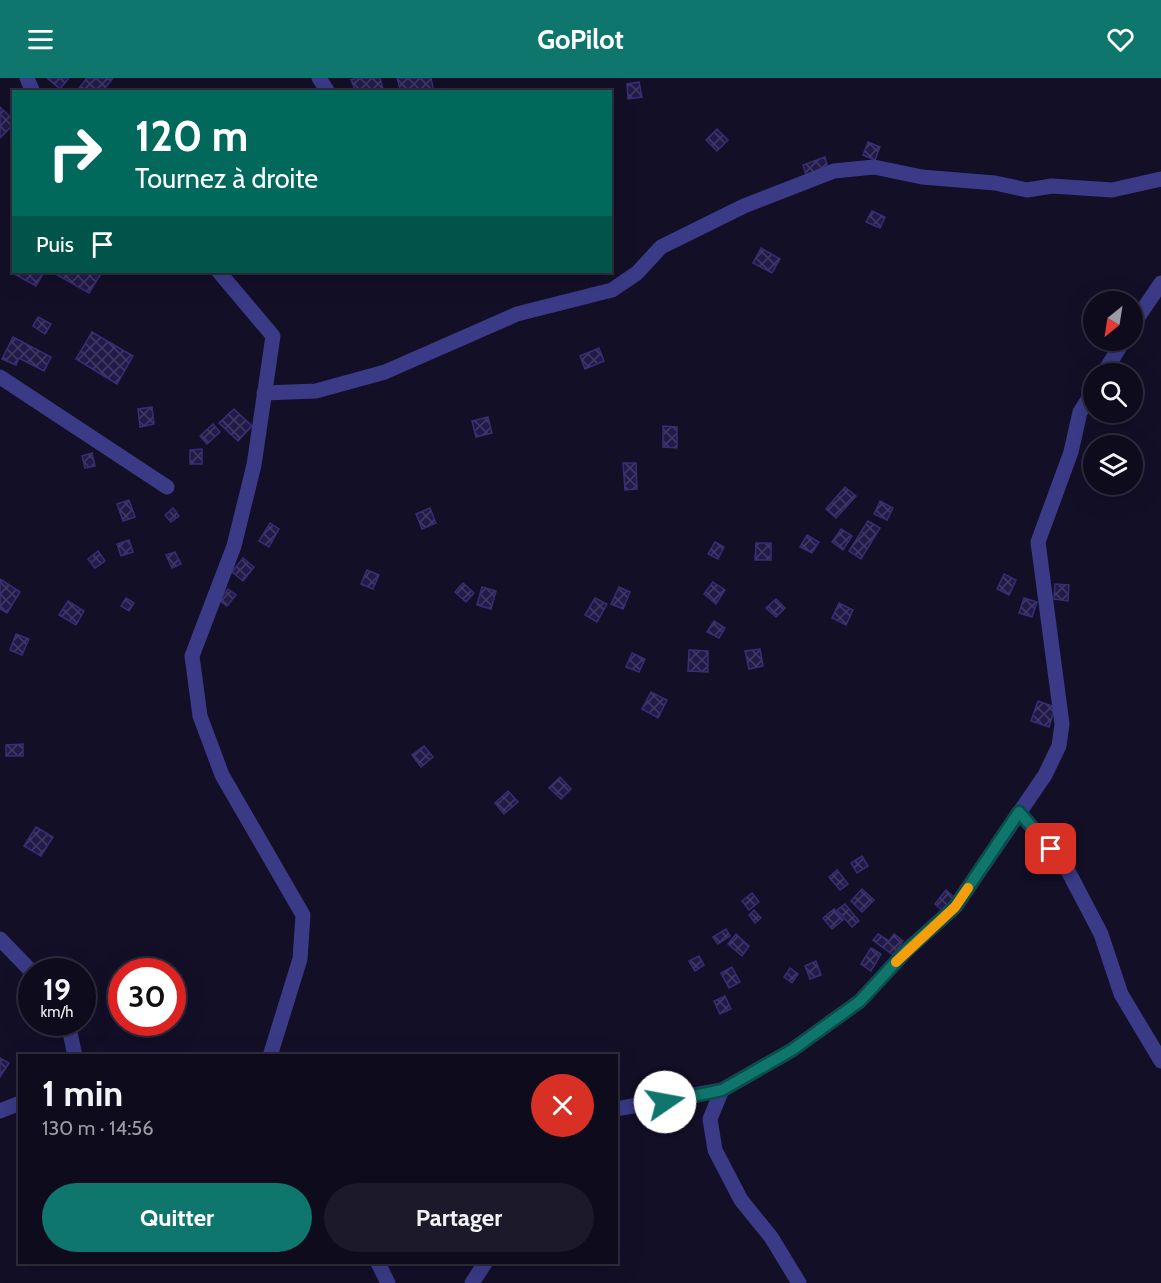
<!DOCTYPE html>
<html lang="fr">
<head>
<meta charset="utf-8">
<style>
  body { margin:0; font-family:Cabin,sans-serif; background:#1c192a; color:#f1f3f6; height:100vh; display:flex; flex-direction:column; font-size:22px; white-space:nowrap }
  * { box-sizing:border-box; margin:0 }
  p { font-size:20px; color:#9b9ba4 }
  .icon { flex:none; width:33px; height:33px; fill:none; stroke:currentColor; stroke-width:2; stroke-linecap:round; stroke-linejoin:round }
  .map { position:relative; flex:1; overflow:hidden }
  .side { position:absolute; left:18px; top:976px; width:600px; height:210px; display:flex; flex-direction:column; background:#0e0b1d; border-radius:0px; box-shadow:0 6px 24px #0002,0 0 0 2px #2e2b3b }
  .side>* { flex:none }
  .banner { position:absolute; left:12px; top:12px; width:600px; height:183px; border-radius:0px; box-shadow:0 6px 24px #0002,0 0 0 2px #2e2b3b; background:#00695c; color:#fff; overflow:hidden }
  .needle { width:39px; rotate:210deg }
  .tools { position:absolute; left:1083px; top:213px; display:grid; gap:12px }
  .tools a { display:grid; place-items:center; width:60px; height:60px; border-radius:50%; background:#0e0b1d; box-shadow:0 6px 24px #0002,0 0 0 2px #2e2b3b; font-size:30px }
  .speed { position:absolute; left:18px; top:880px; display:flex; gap:12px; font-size:30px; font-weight:700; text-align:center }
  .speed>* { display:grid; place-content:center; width:78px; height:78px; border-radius:50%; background:#0e0b1d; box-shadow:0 6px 24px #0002,0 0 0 2px #2e2b3b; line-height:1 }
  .speed small { font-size:15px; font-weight:400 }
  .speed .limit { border:9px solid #d22; background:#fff; color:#111 }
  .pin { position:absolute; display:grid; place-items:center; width:51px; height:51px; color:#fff; margin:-26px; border-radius:12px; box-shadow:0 3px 9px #0006 }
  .me { position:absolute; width:66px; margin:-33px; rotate:78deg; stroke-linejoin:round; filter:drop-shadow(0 0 4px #0008) }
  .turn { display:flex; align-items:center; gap:21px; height:126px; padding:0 24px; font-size:27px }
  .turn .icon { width:78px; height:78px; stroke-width:2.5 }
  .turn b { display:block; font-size:42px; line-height:51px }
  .then { display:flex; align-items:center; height:57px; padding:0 24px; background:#0003; gap:12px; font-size:22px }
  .round { display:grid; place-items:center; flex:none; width:63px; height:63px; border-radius:32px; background:#1c192a }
  .head { display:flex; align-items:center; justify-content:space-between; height:102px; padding:0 24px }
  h1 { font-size:36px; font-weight:700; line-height:45px }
  .primary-button { display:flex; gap:12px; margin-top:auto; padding:12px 24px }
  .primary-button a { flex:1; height:69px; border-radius:36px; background:#0f766e; color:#fff; font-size:24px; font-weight:700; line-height:69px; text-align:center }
  .primary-button a+a { background:#1c192a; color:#f1f3f6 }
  header { display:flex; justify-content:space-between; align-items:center; height:78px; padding:0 24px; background:#0f766e; color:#fff; font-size:27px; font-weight:700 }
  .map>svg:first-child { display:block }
  .building { fill:url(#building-cross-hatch); stroke:#382d75; stroke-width:1.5 }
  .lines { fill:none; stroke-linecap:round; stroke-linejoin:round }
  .minor { stroke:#3a3a87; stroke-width:15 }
  .route-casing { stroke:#0a4d48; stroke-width:15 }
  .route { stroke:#0f766e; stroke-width:10 }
  .slow { stroke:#f59e0b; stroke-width:10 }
</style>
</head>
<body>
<header><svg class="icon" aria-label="menu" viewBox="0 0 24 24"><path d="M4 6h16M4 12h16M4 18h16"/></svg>GoPilot<svg class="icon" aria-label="heart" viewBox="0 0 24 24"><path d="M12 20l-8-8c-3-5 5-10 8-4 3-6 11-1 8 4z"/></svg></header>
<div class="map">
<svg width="1161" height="1205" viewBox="0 0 1161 1205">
  <defs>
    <pattern id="building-cross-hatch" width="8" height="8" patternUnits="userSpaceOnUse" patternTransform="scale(1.5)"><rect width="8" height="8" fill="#221b49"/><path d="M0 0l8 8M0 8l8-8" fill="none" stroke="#413b64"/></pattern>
  </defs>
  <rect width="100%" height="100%" fill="#120f27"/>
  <g class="building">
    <polygon points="47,0 69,0 60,11"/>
    <polygon points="87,0 113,0 102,14 76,14"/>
    <polygon points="356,0 380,0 384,14 356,14 351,2"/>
    <polygon points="397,0 431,0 434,14 401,14"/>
    <polygon points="639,4 642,19 628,21 627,6"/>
    <polygon points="0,29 14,42 14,46 0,60"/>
    <polygon points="717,51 728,62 717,73 706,62"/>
    <polygon points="868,64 880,69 875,82 863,77"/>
    <polygon points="825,79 828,90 806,97 803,87"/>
    <polygon points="872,133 885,139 880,150 866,144"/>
    <polygon points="761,170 780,181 772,195 753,185"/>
    <polygon points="18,194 44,194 36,208 16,197"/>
    <polygon points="52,194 102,194 89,215"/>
    <polygon points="38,239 51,246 45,256 33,248"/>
    <polygon points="92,254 133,278 117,306 76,281"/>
    <polygon points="13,259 51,279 44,293 19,280 16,287 2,281"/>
    <polygon points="599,270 604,283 585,291 580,278"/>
    <polygon points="152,329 154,346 140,349 138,331"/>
    <polygon points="234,331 252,348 238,363 219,345"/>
    <polygon points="488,339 492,355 476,359 472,343"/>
    <polygon points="213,346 220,354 207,366 200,358"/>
    <polygon points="663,348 677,349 677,370 663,369"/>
    <polygon points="202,371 202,386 190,386 190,372"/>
    <polygon points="92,375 95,388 85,390 82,378"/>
    <polygon points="623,385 636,385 637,411 625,412"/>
    <polygon points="845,409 856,418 836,440 826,431"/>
    <polygon points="129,422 135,439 123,443 117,426"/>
    <polygon points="880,423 893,430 887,442 874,436"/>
    <polygon points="173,430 179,438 171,444 165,437"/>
    <polygon points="430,430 436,445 422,451 416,436"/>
    <polygon points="868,443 880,450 861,481 849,473"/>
    <polygon points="270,445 279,451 269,469 259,463"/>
    <polygon points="841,451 852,458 843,472 832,464"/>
    <polygon points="807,457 819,464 812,475 800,469"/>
    <polygon points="129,462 133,474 121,478 117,466"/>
    <polygon points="715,464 724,469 718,481 708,476"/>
    <polygon points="756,465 771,465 771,482 755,482"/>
    <polygon points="98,473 105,483 95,490 88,481"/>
    <polygon points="175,474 181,486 172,490 166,477"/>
    <polygon points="243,480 254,489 243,503 232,494"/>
    <polygon points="367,492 379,497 373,511 361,506"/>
    <polygon points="1004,496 1016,502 1009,517 997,511"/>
    <polygon points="0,501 20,514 7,535 0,531"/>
    <polygon points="713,504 725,512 716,526 704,516"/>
    <polygon points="463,505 474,515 466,524 455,514"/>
    <polygon points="1055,506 1069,507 1068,523 1054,521"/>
    <polygon points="482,509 496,513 491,531 477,527"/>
    <polygon points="619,509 630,514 623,531 611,526"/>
    <polygon points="228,511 236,517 227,528 219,522"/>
    <polygon points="126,520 134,525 129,533 121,528"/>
    <polygon points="595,520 607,526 597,544 585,537"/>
    <polygon points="1024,520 1037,524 1032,539 1019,535"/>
    <polygon points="776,521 785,530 776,539 766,530"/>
    <polygon points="68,523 84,533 76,547 59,537"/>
    <polygon points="839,525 853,532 846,547 832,540"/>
    <polygon points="714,543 725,550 719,560 707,554"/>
    <polygon points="16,556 29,561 22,577 10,572"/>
    <polygon points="760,571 763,588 749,591 745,573"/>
    <polygon points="689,572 708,573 708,594 688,593"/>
    <polygon points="632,575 645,581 639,594 626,589"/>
    <polygon points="651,614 667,622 658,640 642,631"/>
    <polygon points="1038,623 1055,629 1049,649 1031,643"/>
    <polygon points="23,666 23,678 6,678 6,667"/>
    <polygon points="424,668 433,679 421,689 412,677"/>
    <polygon points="560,699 571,711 561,721 549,710"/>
    <polygon points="508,713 518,724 504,736 495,725"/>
    <polygon points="36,749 53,759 41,778 24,768"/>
    <polygon points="862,778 868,788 857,795 851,785"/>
    <polygon points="837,792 848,806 840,812 829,799"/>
    <polygon points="862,811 874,822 862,834 851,823"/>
    <polygon points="946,812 955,820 944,834 935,826"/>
    <polygon points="752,815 759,824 749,832 742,823"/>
    <polygon points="845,826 859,843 852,849 837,832"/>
    <polygon points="834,831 843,842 832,851 823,840"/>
    <polygon points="754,832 761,840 755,845 749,837"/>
    <polygon points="726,851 730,858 718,866 713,859"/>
    <polygon points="736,856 749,868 742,878 728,866"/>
    <polygon points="878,856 889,863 894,856 903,863 893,877 873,862"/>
    <polygon points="871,870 881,876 871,893 861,886"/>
    <polygon points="699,878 704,887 695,893 689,883"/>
    <polygon points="816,883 821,897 810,901 805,888"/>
    <polygon points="732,889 740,904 729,910 721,895"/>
    <polygon points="790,890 798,896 792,905 784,899"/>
    <polygon points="725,918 731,931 720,936 714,923"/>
    <polygon points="0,980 9,985 0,999"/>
  </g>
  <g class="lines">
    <g class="minor">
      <polyline points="27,0 33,14"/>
      <polyline points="319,0 328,14"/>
      <polyline points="219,194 273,258 254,387 234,468 192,578 200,638 222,697 303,837 300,881 270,978"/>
      <polyline points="1132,248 1161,205"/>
      <polyline points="1103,296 1124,262"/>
      <polyline points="0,299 167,409"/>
      <polyline points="264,315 316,313 385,294 517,236 612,212 637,195 661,169 744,128 834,93 874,89 922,99 995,105 1027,112 1052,108 1112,112 1161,101"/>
      <polyline points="1019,734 1066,789 1101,856 1121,916 1161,983"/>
      <polyline points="0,861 32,894"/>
      <polyline points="68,945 75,978"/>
      <polyline points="722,1012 710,1041 715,1072 741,1122 771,1159 799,1205"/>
      <polyline points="616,1031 722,1012 792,972 860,923 907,872 955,829 1045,697 1059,668 1062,646 1038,464 1071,374 1080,334 1094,312"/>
      <polyline points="0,1033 20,1025"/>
      <polyline points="378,1185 388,1205"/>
      <polyline points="472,1205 485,1185"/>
    </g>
  </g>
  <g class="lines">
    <g class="route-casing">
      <polyline id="route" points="665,1024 722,1012 792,972 860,923 907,872 955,829 1019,734 1051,771"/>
    </g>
    <use href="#route" class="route"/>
    <polyline class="slow" points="896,884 955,829 968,810"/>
  </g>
</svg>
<div class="tools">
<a><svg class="needle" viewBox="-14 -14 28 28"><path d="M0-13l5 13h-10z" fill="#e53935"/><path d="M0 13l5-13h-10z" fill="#9b9ba4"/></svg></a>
<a><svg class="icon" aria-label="search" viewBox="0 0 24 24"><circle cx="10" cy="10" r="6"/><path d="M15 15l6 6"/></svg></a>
<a><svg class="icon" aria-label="layers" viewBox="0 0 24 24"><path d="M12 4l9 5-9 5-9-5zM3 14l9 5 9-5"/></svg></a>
</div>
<div class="speed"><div>19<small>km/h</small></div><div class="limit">30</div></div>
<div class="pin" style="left:1051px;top:771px;background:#d93025"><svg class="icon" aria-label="arrive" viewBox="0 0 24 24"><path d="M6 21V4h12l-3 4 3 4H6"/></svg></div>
<svg class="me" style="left:665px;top:1024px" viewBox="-20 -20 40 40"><circle r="19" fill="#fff"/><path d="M0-13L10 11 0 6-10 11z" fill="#0f766e"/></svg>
<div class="banner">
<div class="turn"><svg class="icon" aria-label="right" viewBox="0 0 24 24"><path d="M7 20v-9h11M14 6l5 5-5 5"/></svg><div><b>120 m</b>Tournez à droite</div></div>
<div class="then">Puis<svg class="icon" aria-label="arrive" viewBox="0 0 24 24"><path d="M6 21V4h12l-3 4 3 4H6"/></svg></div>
</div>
<section class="side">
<div class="head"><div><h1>1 min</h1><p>130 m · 14:56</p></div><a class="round" style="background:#d93025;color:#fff"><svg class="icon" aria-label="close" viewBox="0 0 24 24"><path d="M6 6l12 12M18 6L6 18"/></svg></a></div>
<div class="primary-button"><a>Quitter</a><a>Partager</a></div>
</section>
</div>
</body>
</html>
